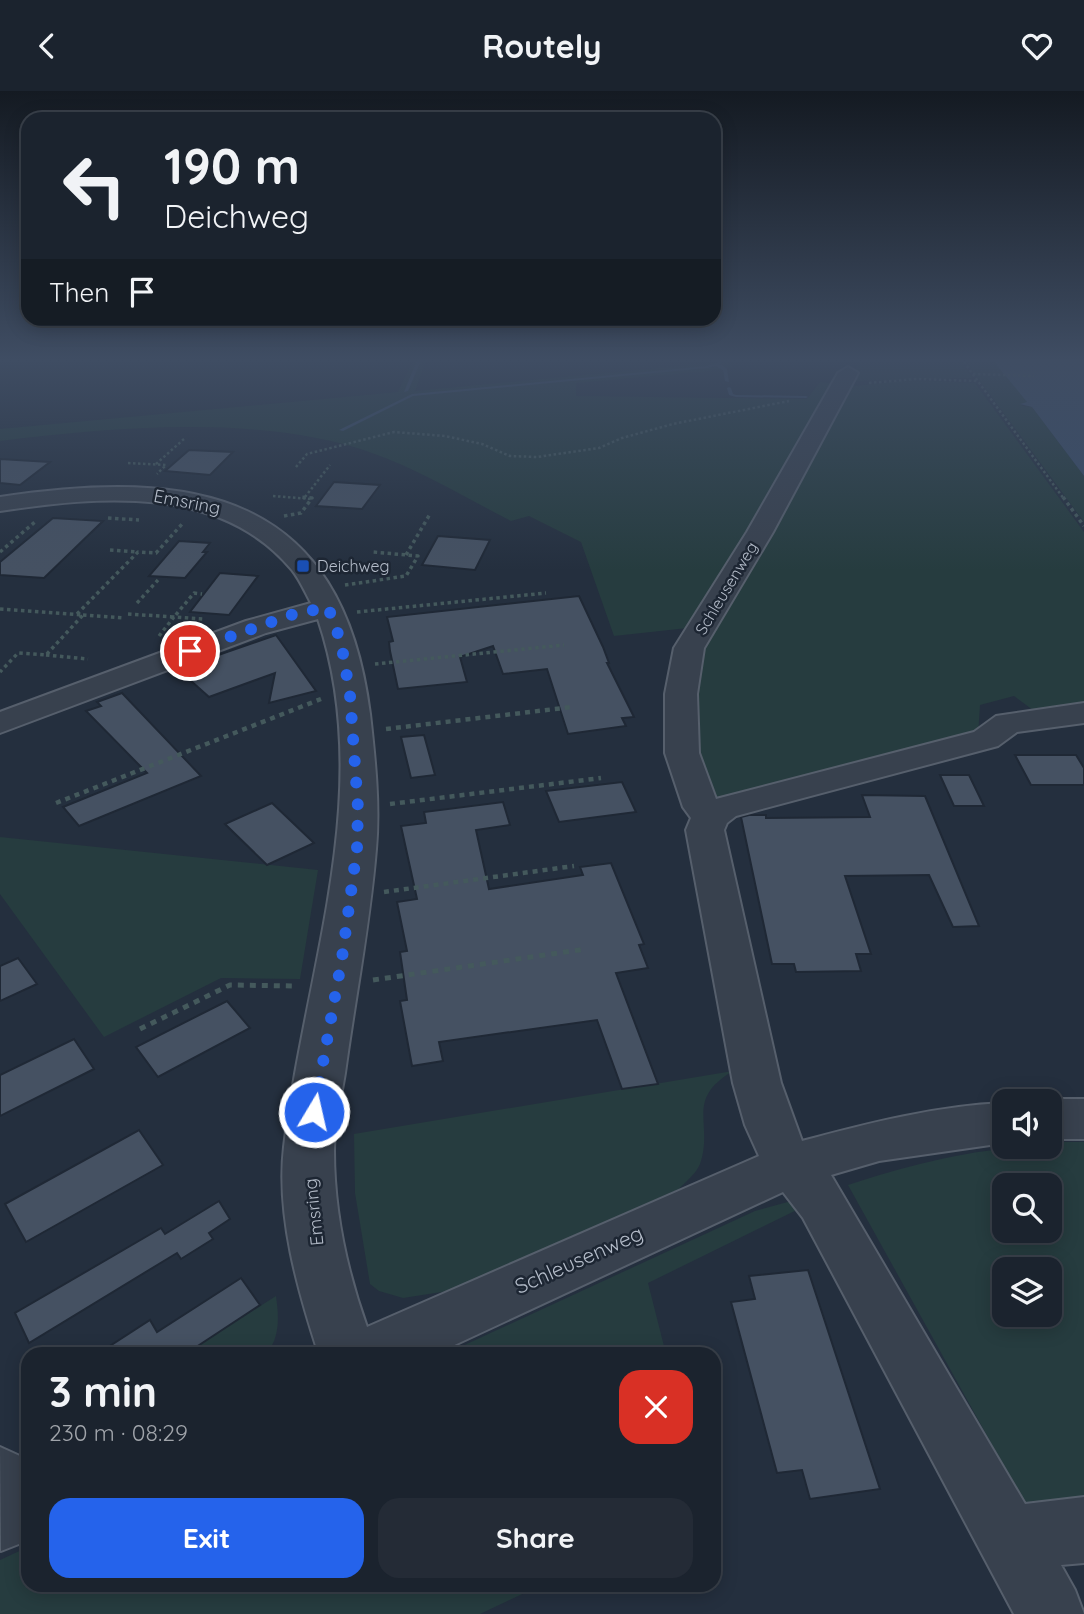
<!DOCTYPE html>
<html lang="en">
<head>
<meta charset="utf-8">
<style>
  body { margin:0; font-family:Quicksand,sans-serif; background:#242b36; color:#f1f3f6; height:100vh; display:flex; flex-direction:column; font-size:26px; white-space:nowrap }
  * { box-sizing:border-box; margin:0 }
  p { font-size:23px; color:#a0a4aa }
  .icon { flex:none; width:38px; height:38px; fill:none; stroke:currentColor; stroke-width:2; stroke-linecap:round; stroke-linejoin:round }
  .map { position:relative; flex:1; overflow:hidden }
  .panel { position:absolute; left:21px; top:1256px; width:700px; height:245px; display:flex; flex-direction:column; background:#1b232e; border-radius:21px; box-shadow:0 4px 18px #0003,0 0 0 2px #39404a }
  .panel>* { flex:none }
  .hud { position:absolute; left:21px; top:21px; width:700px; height:214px; border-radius:21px; box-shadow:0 4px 18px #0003,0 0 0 2px #39404a; background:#1b232e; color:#f1f3f6; overflow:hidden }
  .buttons { position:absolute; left:992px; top:998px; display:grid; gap:14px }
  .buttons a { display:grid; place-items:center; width:70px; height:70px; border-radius:14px; background:#1b232e; box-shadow:0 4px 18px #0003,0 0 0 2px #39404a; font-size:35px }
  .pin { position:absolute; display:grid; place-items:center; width:60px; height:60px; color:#fff; margin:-30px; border:4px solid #fff; border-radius:50%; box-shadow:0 2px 7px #0007 }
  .me { position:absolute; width:77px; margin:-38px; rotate:9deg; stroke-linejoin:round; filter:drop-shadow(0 0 5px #0008) }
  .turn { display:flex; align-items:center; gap:24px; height:147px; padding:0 28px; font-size:32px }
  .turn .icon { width:91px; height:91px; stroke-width:2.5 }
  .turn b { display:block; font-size:49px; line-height:60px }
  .then { display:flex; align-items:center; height:66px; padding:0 28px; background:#0003; gap:14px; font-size:26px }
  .round { display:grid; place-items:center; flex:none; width:74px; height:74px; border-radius:21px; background:#242b36 }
  .head { display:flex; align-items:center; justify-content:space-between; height:119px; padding:0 28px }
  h1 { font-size:42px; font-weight:700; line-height:52px }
  .action { display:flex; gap:14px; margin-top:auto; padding:14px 28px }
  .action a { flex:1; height:80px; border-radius:21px; background:#2563eb; color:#fff; font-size:28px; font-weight:700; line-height:80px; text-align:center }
  .action a+a { background:#242b36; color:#f1f3f6 }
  header { display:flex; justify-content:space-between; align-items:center; height:91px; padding:0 28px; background:#1b232e; font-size:32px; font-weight:700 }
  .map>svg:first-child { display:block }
  .green { fill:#263c3f; fill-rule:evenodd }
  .water { fill:#394c67 }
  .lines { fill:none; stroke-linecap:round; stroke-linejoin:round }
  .stream { fill:#394c67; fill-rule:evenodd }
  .building { fill:#455162; stroke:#1f2835; stroke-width:2 }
  .minor-casing { stroke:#565f6c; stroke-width:4 }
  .path-far3 { stroke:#44595c; stroke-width:2.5; stroke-dasharray:2.5 2.5; stroke-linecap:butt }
  .path-far2 { stroke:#44595c; stroke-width:3.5; stroke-dasharray:3.5 3.5; stroke-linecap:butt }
  .path-far1 { stroke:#44595c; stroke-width:4.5; stroke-dasharray:5 5; stroke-linecap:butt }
  .path { stroke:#44595c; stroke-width:5; stroke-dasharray:6 6; stroke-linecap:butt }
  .minor { fill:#38414e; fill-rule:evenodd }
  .route { stroke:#2563eb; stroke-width:12; stroke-dasharray:0 21.6 }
  .transit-dot { fill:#1a4fb4; stroke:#1d2633; stroke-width:2.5 }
  .labels { text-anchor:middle; stroke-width:5; stroke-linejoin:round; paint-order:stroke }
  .far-poi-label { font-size:16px; fill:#b4bcc9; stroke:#1d2633; text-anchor:start }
  .far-street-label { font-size:16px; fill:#b4bcc9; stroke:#1d2633 }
  .street-label { font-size:18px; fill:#b4bcc9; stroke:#1d2633 }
  .near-street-label { font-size:21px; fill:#b4bcc9; stroke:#1d2633 }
</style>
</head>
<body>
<header><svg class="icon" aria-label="back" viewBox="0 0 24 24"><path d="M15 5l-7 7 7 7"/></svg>Routely<svg class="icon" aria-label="heart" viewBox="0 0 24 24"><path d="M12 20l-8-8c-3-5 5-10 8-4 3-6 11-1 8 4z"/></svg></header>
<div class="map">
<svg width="1084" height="1523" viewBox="0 0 1084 1523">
  <rect width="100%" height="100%" fill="#242f3e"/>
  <g class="green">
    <path d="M414,267H427L415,300L712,272V267H769L730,270L731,275L719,279L576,292V305L807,308L820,291L855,295L909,289L975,292L1084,441V614L1041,625L1014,605L980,614L978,644L707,713L690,665L697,536L614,545L581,451L529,425L511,430C466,407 420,379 372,362C262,323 115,336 0,350V338L398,301Z"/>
    <polygon points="862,267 957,267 973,287 853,290 854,282"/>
    <polygon points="963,267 991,267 1025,307 1027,312 1021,313 1022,315 1032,316 1084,385 1084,431"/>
    <polygon points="0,746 318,779 300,888 221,887 104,946 0,803"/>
    <path d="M733,980C684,1009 714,1032 700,1073C696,1083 686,1090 679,1098L448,1200L403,1207L379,1200L370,1193L355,1102L354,1043Z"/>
    <path d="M1061,1051H1084V1405L1026,1415L848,1094C912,1073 983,1055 1050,1055V1052ZM1004,1094H1050V1139H1004ZM1004,1178H1050V1223H1004Z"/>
    <polygon points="806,1106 809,1113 648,1192 666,1263 443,1264 755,1120"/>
    <path d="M276,1205C279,1227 280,1244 267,1263L184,1264Z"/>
    <polygon points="28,1456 28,1494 539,1495 480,1523 0,1523 0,1469"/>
  </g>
  <polygon class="water" points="991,267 1084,267 1084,385 1032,316 1020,313 1027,311"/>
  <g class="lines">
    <g class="stream">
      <polygon points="418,267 422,267 408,300 404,301"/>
      <polygon points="717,267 721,267 722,272 720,273 727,278 729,291 725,290 723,279 716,275 707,277 413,305 343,340 339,339 412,303 707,275 718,271"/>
      <polygon points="729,296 731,297 733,303 736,304 806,305 808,306 806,307 736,306 729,304 727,297"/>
    </g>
  </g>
  <g class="building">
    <polygon points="189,359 233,361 210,384 165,380"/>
    <polygon points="0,368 50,371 20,394 0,392"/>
    <polygon points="334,391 380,394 362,418 316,415"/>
    <polygon points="53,427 103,430 44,487 0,484 0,471"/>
    <polygon points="438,445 490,449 475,479 422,474"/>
    <polygon points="179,450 210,452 203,461 207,461 185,487 149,485"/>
    <polygon points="220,482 258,485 229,524 190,521"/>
    <polygon points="579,505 603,556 609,572 607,572 634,626 622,627 626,635 568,643 547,578 503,583 493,555 460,566 467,591 398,598 390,560 389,551 393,550 387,526"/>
    <polygon points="276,544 316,600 269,612 275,582 209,606 181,581 204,573 201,570"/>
    <polygon points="122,602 201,685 79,735 63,716 147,682 86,620 101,615 97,611"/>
    <polygon points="424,644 435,684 411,687 401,646"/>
    <polygon points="1015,664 1076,664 1084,677 1084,694 1031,694"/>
    <polygon points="940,684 969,684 984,715 954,715"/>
    <polygon points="622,691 636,721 559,731 546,700"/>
    <polygon points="862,704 925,705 979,835 953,836 929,784 845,785 871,863 856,863 861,880 796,881 794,873 772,873 741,726 749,724 766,724 766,727 870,726"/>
    <polygon points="503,711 510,734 476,739 489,798 583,784 580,776 611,772 644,853 639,854 648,877 616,882 658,993 622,998 597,929 439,951 443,970 412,975 400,910 407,909 400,861 407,860 397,811 417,808 401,735 426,732 424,721"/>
    <polygon points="272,712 314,752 267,774 225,733"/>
    <polygon points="18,867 37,893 0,910 0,875"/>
    <polygon points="227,910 250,937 158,986 136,956"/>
    <polygon points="74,948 94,978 0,1025 0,984"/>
    <polygon points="139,1039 163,1074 26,1151 5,1113"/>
    <polygon points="219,1110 230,1128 209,1142 213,1148 181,1168 177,1162 29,1252 15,1222 161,1137 165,1143"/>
    <polygon points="808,1179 880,1398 810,1408 802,1379 777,1382 731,1211 755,1208 749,1185"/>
    <polygon points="241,1187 260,1214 184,1264 96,1264 150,1229 157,1241"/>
  </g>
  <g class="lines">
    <g class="minor-casing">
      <g id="minor">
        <path d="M848,276L858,282L773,441L704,557L697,603L699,662L716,708L974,641L996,625L1084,612V632L1017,641L998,655L736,725L727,732L724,739L781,992L802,1050C869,1032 936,1015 1004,1012V1052L879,1070L831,1084L1025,1413L1084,1406V1472L1061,1474L1075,1499L1084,1523H1014L803,1127L783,1101L433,1264H319C298,1200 276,1124 284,1056C304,882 377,703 318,528L266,542L0,642V621L246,530L311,512C305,501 300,489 292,479C221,393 99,405 0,420V406C193,377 342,400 370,623C375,667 380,715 376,758C370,833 355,908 345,982C341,1007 334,1034 334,1060C334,1120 347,1180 367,1236L759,1065L745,1034L733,992L686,739L691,727L683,716L665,662V603L674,557L747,441L838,282Z"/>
        <polygon points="1050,1008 1084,1008 1084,1048 1050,1048 1050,1010 1046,1010"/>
        <path d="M0,1356L22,1366C31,1386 32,1431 24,1451L1,1460Z"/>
      </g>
    </g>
    <g class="path-far3">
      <polyline points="961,267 1064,408"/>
      <polyline points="973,283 1034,285"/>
      <polyline points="869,292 916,288 978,290"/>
      <polyline points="128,372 166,374 157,383"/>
      <polyline points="156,373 184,348"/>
      <polyline points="296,376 307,363 394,341 445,345 482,353 510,365 537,366 599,357 622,347 673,333 789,310"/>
      <polyline points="273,405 311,408"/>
      <polyline points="305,406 330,374"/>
    </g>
    <g class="path-far2">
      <polyline points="1063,406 1084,435"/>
      <polyline points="284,425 301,422 312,407 300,406"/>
      <polyline points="108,427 139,429"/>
      <polyline points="110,459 137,461"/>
      <polyline points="0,461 36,430"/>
      <polyline points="406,464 430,423"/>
      <polyline points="345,494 406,485 418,465 373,461"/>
      <polyline points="137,512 158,489"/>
      <polyline points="0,518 83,524 46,564 18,562 0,581"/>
      <polyline points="357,521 546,502"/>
      <polyline points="77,523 138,461 156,462 183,432"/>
      <polyline points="128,523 174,526 194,502 202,503"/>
      <polyline points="83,524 124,527"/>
      <polyline points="159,545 174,526 204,528"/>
      <polyline points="46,564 88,568"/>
      <polyline points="375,573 564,554"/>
    </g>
    <g class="path-far1">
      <polyline points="386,638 572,616"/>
      <polyline points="56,712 321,608"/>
      <polyline points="390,713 601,687"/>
      <polyline points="384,801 574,775"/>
    </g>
    <g class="path">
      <polyline points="373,889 586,858"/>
      <polyline points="140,938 230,894 296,895"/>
    </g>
    <use href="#minor" class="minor"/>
  </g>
  <linearGradient id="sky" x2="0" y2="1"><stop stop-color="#141a22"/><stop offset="0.56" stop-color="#3f4d63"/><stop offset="1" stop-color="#3f4d63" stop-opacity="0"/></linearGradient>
  <rect width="1084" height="480" fill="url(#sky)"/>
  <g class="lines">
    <polyline class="route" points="190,560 291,524 328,516 341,551 350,604 358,717 357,757 342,867 314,1021"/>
  </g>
  <rect class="transit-dot" x="296" y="468" width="14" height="14" rx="3.5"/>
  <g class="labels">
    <g class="far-poi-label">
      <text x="317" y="481">Deichweg</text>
    </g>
    <g class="far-street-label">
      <text transform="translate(726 497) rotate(-59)" y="6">Schleusenweg</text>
    </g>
    <g class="street-label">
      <text transform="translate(187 411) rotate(11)" y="6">Emsring</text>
      <text transform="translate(314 1121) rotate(-96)" y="6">Emsring</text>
    </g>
    <g class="near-street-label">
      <text transform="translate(579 1169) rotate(-24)" y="7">Schleusenweg</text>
    </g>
  </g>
</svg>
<div class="buttons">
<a><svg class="icon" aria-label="sound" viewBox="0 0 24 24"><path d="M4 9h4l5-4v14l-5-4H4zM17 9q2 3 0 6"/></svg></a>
<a><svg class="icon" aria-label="search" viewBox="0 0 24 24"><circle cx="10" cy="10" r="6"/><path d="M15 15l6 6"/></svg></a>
<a><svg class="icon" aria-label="layers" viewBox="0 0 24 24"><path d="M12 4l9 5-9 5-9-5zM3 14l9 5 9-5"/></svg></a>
</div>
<div class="pin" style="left:190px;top:560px;background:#d93025"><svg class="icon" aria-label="arrive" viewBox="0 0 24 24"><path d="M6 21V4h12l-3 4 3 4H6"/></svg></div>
<svg class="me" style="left:314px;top:1021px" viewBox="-20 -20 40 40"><circle r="17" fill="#2563eb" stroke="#fff" stroke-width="3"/><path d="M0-11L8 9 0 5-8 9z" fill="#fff"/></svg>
<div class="hud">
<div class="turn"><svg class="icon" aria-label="left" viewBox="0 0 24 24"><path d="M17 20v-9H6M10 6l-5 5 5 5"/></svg><div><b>190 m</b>Deichweg</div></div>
<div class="then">Then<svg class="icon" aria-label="arrive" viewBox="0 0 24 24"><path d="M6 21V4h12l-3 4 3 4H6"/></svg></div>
</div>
<section class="panel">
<div class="head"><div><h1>3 min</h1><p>230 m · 08:29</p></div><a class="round" style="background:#d93025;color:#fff"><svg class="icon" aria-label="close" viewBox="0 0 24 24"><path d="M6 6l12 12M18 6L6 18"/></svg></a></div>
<div class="action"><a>Exit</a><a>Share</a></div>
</section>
</div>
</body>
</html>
